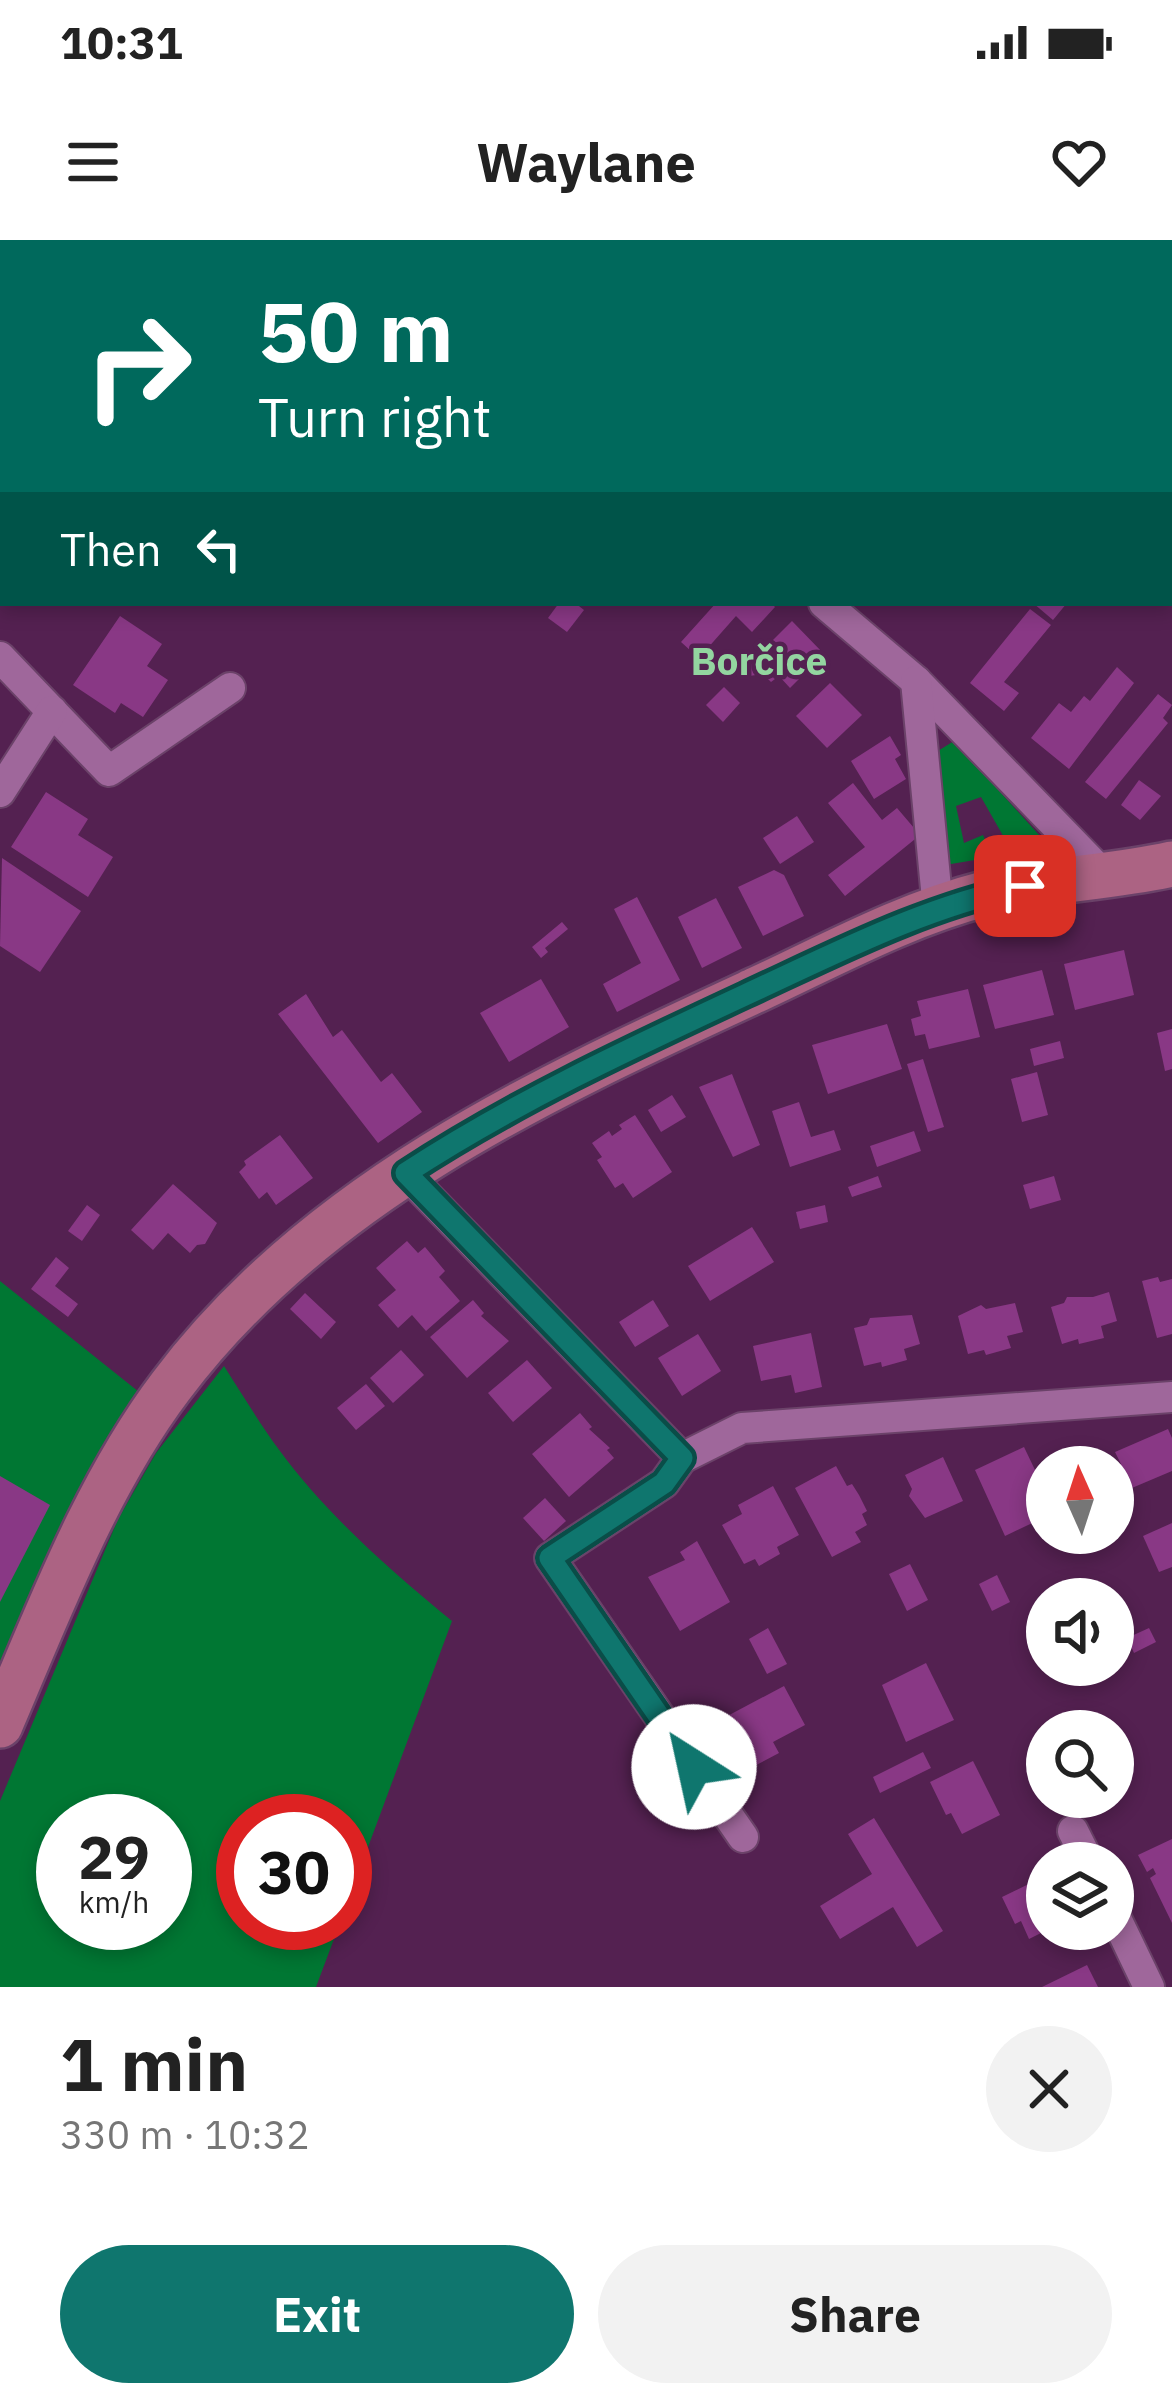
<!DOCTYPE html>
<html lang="en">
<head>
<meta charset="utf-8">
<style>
  body { margin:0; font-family:"IBM Plex Sans",sans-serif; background:#f2f2f2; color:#222; height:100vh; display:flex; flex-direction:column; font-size:45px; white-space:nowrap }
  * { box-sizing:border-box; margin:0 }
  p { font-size:39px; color:#767676 }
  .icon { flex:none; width:66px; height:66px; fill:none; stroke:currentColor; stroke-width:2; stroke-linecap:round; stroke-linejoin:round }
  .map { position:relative; height:1747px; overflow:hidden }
  .panel { display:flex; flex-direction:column; background:#fff; flex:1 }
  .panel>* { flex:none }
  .hud { position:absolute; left:0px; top:0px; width:1173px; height:366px; box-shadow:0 6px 18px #0003; background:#00695c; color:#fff; overflow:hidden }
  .needle { width:78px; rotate:357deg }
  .fabs { position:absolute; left:1026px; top:1206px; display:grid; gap:24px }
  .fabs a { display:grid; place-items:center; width:108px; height:108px; border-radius:50%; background:#fff; box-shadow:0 6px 18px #0003; font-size:60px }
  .speed { position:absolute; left:36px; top:1554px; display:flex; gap:24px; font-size:60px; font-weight:700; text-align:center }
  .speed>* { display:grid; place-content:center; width:156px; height:156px; border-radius:50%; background:#fff; box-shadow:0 6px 18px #0003; line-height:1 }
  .speed small { font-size:30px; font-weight:400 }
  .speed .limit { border:18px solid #d22; background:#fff; color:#111 }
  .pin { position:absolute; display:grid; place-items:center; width:102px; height:102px; color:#fff; margin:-51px; border-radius:24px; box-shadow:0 6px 18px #0006 }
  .me { position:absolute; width:132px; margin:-66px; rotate:325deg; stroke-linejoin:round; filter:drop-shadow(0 0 9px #0008) }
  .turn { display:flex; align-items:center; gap:42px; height:252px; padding:0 60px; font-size:54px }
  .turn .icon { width:156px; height:156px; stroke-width:2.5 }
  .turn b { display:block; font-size:84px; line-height:102px }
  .then { display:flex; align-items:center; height:114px; padding:0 60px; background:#0003; gap:24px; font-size:45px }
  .round { display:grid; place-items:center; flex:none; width:126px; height:126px; border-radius:63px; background:#f2f2f2 }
  .summary { display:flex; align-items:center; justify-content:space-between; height:204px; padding:0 60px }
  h1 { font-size:72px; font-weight:700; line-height:90px }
  .button { display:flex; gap:24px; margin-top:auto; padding:24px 60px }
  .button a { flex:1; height:138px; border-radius:72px; background:#0f766e; color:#fff; font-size:48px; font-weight:700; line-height:138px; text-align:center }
  .button a+a { background:#f2f2f2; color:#222 }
  .status { display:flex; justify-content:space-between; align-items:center; height:84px; padding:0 60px; background:#fff; direction:ltr }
  .status svg { height:33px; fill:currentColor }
  header { display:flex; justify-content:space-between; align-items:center; height:156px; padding:0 60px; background:#fff; font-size:54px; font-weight:700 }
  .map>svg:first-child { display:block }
  .green { fill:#073; fill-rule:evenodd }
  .building { fill:#893885 }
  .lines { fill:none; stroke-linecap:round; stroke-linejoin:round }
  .minor-casing { stroke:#6b4269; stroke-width:34 }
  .secondary-casing { stroke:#6b4269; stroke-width:50 }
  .minor { stroke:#9f679b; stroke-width:30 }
  .secondary { stroke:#ac6383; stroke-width:45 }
  .route-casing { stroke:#0a4d48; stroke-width:30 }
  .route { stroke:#0f766e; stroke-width:21 }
  .labels { text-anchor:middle; stroke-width:9; stroke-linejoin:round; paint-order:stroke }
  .quarter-label { font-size:39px; font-weight:bold; fill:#93d5a0; stroke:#542151 }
</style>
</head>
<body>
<div class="status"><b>10:31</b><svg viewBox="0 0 49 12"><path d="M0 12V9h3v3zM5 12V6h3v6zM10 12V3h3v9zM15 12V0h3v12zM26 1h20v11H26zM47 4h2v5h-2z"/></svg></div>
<header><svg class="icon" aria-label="menu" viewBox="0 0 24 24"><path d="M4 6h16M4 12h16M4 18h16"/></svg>Waylane<svg class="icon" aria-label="heart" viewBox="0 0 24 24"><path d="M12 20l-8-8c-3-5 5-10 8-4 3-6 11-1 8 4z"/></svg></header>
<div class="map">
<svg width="1172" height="1747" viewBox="0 0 1172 1747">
  <rect width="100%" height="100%" fill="#542151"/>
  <g class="green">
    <polygon points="954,501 1050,607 1014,615 981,557 956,566 964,603 983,595 993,617 945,625 933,514"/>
    <polygon points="0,1041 139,1152 98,1220 0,1437"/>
    <path d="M224,1126C242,1154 260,1184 280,1211C328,1276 390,1330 452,1381L345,1669V1581H243V1683H340L316,1747H0V1561L118,1279L156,1213ZM63,1581H165V1683H63Z"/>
  </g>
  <g class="building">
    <polygon points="559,363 575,363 584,370 567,392 548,378"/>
    <polygon points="716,363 771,363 775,367 752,392 736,376 706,410 709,413 702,421 681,402"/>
    <polygon points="1033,363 1067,363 1053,380"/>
    <polygon points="1030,369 1051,385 1004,442 1019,453 1004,471 970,443"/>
    <polygon points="120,376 162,404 147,426 168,440 143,477 121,463 115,473 73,445"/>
    <polygon points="792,381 824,414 790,448 779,436 771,442 763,434 749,436 746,427"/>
    <polygon points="1117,427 1134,443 1069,529 1031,498 1059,463 1071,472 1084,456 1090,461"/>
    <polygon points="830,443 862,475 827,508 796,476"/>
    <polygon points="724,447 740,463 723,482 706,465"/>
    <polygon points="1158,454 1172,465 1163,478 1168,483 1106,559 1085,542"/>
    <polygon points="890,496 901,515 895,519 906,539 874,559 851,521"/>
    <polygon points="1139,540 1161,556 1140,580 1121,565"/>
    <polygon points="853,543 882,580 897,568 920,595 845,656 828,635 865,607 828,563"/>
    <polygon points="46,552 88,579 78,595 113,617 88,657 11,607"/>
    <polygon points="797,576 814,602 780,624 763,598"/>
    <polygon points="2,618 81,671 40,732 0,706"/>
    <polygon points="774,630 784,635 804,676 763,696 738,647"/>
    <polygon points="637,657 680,740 617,772 603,744 641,723 614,669"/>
    <polygon points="716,658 742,708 702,728 678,677"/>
    <polygon points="562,682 568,689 545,708 548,712 541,718 532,707"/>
    <polygon points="1124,710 1134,755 1075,770 1064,724"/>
    <polygon points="1042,730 1054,775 995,789 983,745"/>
    <polygon points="541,739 569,787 509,822 480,773"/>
    <polygon points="968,749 980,797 929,809 925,794 915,796 911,779 921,776 917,761"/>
    <polygon points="306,754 333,797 342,790 381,842 392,833 422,872 378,903 278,774"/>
    <polygon points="887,784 902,829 828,854 812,805"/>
    <polygon points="1172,789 1172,829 1165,831 1157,793"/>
    <polygon points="1060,801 1064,818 1034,826 1030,809"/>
    <polygon points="923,819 944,887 928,892 907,824"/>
    <polygon points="1037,832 1048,875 1022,882 1011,839"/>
    <polygon points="732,834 760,905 733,917 699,847"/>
    <polygon points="672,855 686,877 661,892 648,870"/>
    <polygon points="799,862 811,897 834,890 841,910 790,927 772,871"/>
    <polygon points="635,875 672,932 633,958 623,943 615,948 597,920 602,917 592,903 609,891 612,896 622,889 619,885"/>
    <polygon points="914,891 921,911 877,927 870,906"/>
    <polygon points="280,895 313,938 276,965 267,952 259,959 239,932 246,925 244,921"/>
    <polygon points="878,936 882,947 852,957 848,947"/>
    <polygon points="1054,936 1061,960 1030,969 1023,945"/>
    <polygon points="173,944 217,983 205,1004 197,1005 190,1013 168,993 153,1010 131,990"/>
    <polygon points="87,965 100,975 82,1001 68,991"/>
    <polygon points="825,965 828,982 800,989 796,972"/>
    <polygon points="752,987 774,1022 710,1061 688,1026"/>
    <polygon points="407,1001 418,1013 425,1007 445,1031 439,1037 460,1061 426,1091 412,1075 398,1088 378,1065 396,1050 376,1028"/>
    <polygon points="56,1017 69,1028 55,1046 78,1064 68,1077 31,1049"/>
    <polygon points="1158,1037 1160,1042 1172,1039 1172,1094 1157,1098 1142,1041"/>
    <polygon points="1109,1052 1117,1081 1101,1086 1104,1098 1079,1104 1078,1099 1062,1104 1051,1067 1064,1063 1067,1057 1093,1057"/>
    <polygon points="305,1053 336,1082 321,1099 290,1069"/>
    <polygon points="473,1060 484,1073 481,1076 509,1101 467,1138 430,1097"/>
    <polygon points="653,1060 669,1086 635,1107 619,1082"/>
    <polygon points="1015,1063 1023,1092 1007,1096 1011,1108 986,1115 984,1110 968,1114 958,1076 981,1065 986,1069"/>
    <polygon points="912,1075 920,1104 904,1109 907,1120 882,1127 881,1122 864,1126 854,1088 867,1085 870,1078"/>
    <polygon points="811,1093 822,1147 795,1153 791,1135 761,1141 753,1106"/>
    <polygon points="698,1094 721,1131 682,1156 658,1118"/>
    <polygon points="401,1110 424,1135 393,1163 370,1138"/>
    <polygon points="527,1120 552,1148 513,1182 488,1153"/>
    <polygon points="366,1144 385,1166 356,1190 337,1168"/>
    <polygon points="580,1173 592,1187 589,1189 610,1208 607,1210 614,1218 569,1257 532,1214"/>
    <polygon points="1168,1189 1172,1198 1172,1231 1113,1256 1113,1228 1121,1224 1115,1212"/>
    <polygon points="1024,1207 1047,1255 1047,1276 1005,1296 975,1230"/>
    <polygon points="943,1217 963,1261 925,1278 909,1256 912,1249 905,1235"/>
    <polygon points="836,1226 847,1246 852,1244 859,1255 867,1271 862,1274 867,1285 855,1292 861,1302 832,1317 795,1248"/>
    <polygon points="0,1236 50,1265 0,1362"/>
    <polygon points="773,1246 799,1295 777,1307 780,1314 759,1326 755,1319 744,1324 722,1285 742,1274 738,1265"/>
    <polygon points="545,1258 566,1281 544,1301 523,1278"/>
    <polygon points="1172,1283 1172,1327 1159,1332 1143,1296"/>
    <polygon points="697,1301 730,1362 680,1391 648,1337 685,1320 680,1312"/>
    <polygon points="910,1324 928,1360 907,1371 889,1334"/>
    <polygon points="997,1335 1010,1362 992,1371 979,1344"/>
    <polygon points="768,1388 787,1424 767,1434 749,1399"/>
    <polygon points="1149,1388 1156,1402 1134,1413 1127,1398"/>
    <polygon points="926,1423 954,1480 906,1502 882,1445"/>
    <polygon points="784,1446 805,1485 773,1502 779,1513 745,1531 718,1481"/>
    <polygon points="923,1512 931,1528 880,1553 873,1537"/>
    <polygon points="973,1521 1000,1575 962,1594 951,1573 946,1575 930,1542"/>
    <polygon points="874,1578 943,1691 917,1707 893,1667 840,1699 820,1666 872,1634 848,1594"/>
    <polygon points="1172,1599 1172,1683 1150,1638 1156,1634 1153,1628 1147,1632 1138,1615"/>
    <polygon points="1047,1635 1047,1690 1029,1699 1021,1681 1015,1684 1002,1657"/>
    <polygon points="1087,1725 1098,1747 1042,1747"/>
  </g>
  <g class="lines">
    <g class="minor-casing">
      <g id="minor">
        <polyline points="381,0 385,3"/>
        <polyline points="824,363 916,441 1105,636"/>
        <polyline points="0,417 109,531 230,448"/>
        <polyline points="916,441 938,669"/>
        <polyline points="0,552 52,471"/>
        <polyline points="405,933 682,1218 742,1188 1172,1157"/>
        <polyline points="682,1218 664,1243 550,1318 743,1597"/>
        <polyline points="1073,1591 1089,1623"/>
        <polyline points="1113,1672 1149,1747"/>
      </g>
    </g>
    <g class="secondary-casing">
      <path id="secondary" d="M0,1485C49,1371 96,1245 171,1146C317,951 544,848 758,749C831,715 906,674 984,654C1046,639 1110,638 1172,624"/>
    </g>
    <use href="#minor" class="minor"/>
    <use href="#secondary" class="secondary"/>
  </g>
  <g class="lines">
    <g class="route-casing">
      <path id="route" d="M694,1527L550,1318L664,1243L682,1218L406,933C513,863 629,809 745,755C836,713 926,666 1025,646"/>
    </g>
    <use href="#route" class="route"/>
  </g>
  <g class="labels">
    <g class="quarter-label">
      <text x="759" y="435">Borčice</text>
    </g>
  </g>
</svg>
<div class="fabs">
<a><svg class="needle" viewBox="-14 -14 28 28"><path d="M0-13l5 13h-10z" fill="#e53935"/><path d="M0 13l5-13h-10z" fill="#767676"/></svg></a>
<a><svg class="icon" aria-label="sound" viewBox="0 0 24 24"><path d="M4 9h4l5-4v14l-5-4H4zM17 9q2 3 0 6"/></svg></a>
<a><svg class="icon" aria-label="search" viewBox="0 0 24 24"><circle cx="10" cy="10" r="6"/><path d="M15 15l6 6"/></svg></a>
<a><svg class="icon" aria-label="layers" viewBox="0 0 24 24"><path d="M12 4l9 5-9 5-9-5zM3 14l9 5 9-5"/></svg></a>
</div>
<div class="speed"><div>29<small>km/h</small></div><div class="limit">30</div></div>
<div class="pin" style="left:1025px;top:646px;background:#d93025"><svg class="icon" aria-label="arrive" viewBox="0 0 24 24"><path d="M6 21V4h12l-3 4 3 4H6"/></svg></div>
<svg class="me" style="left:694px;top:1527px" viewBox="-20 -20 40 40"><circle r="19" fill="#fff"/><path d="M0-13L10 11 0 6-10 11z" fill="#0f766e"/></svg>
<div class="hud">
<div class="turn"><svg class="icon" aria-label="right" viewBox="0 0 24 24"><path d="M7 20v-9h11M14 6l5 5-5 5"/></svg><div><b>50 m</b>Turn right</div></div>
<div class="then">Then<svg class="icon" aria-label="left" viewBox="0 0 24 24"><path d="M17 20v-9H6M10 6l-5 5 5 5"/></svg></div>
</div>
</div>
<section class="panel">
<div class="summary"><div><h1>1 min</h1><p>330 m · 10:32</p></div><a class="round"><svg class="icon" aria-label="close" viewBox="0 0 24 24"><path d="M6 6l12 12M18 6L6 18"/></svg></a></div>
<div class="button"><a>Exit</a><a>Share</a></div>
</section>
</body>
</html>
